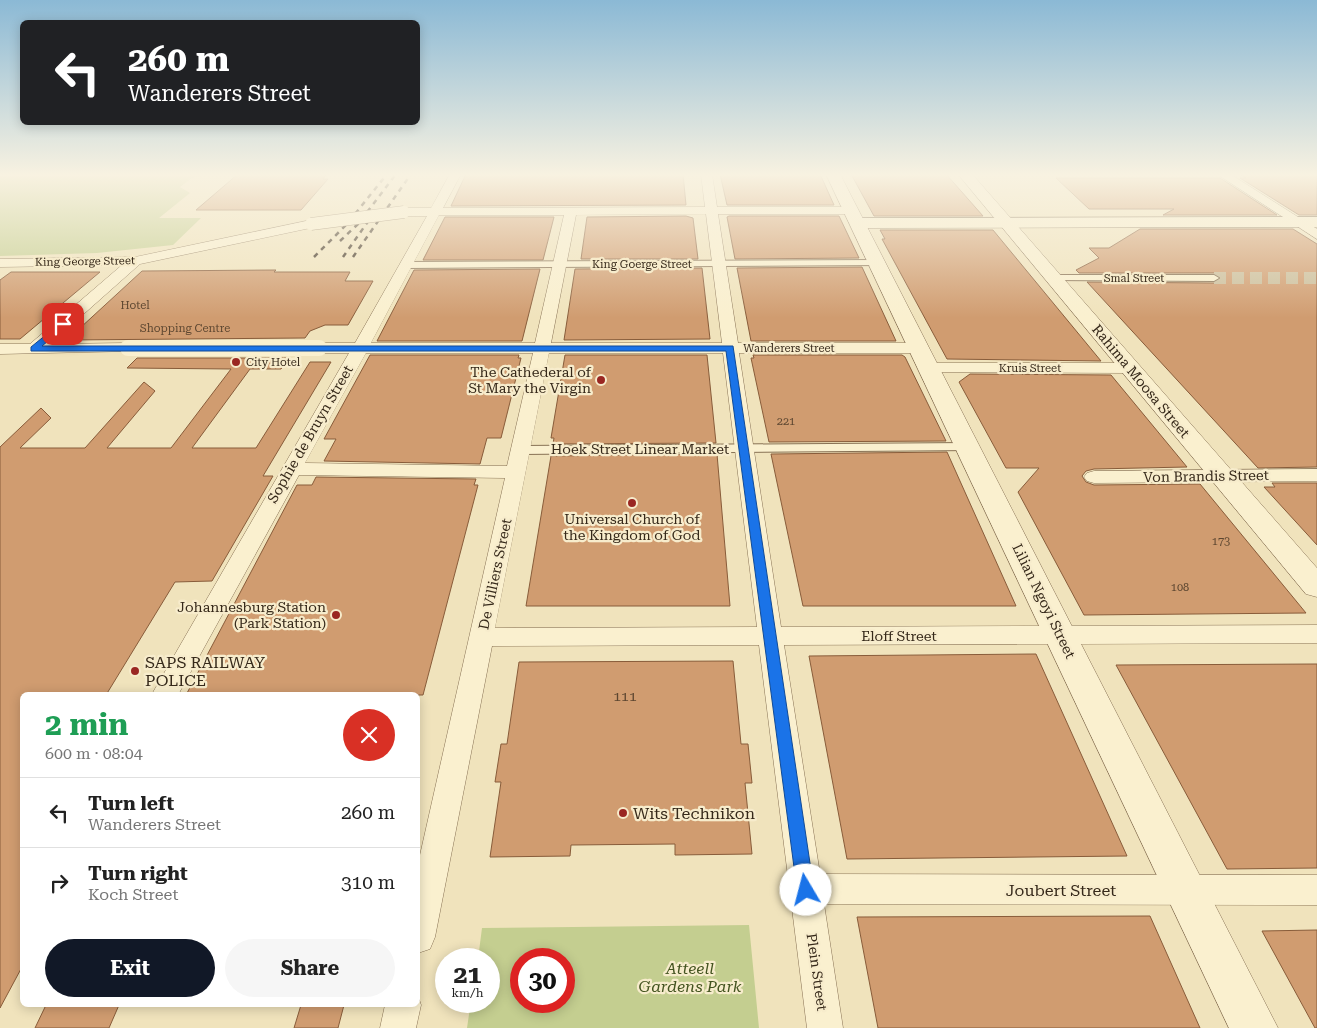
<!DOCTYPE html>
<html lang="en">
<head>
<meta charset="utf-8">
<style>
  body { margin:0; font-family:"Roboto Serif",serif; background:#f6f6f6; color:#222; height:100vh; display:flex; flex-direction:column; font-size:19px; white-space:nowrap }
  * { box-sizing:border-box; margin:0 }
  p { font-size:16px; color:#767676 }
  .icon { flex:none; width:28px; height:28px; fill:none; stroke:currentColor; stroke-width:2; stroke-linecap:round; stroke-linejoin:round }
  .map { position:relative; flex:1; overflow:hidden }
  .side { position:absolute; left:20px; top:692px; width:400px; height:315px; display:flex; flex-direction:column; background:#fff; border-radius:8px; box-shadow:0 2px 12px #0003 }
  .side>* { flex:none }
  .guide { position:absolute; left:20px; top:20px; width:400px; height:105px; border-radius:8px; box-shadow:0 2px 12px #0003; background:#202124; color:#fff; overflow:hidden }
  .speed { position:absolute; left:435px; top:948px; display:flex; gap:10px; font-size:25px; font-weight:700; text-align:center }
  .speed>* { display:grid; place-content:center; width:65px; height:65px; border-radius:50%; background:#fff; box-shadow:0 2px 12px #0003; line-height:1 }
  .speed small { font-size:12px; font-weight:400 }
  .speed .limit { border:8px solid #d22; background:#fff; color:#111 }
  .pin { position:absolute; display:grid; place-items:center; width:42px; height:42px; color:#fff; margin:-21px; border-radius:10px; box-shadow:0 2px 8px #0006 }
  .me { position:absolute; width:55px; margin:-28px; rotate:352deg; stroke-linejoin:round; filter:drop-shadow(0 0 4px #0008) }
  .turn { display:flex; align-items:center; gap:18px; height:105px; padding:0 25px; font-size:22px }
  .turn .icon { width:65px; height:65px; stroke-width:2.5 }
  .turn b { display:block; font-size:35px; line-height:42px }
  .round { display:grid; place-items:center; flex:none; width:52px; height:52px; border-radius:26px; background:#f6f6f6 }
  .headline { display:flex; align-items:center; justify-content:space-between; height:85px; padding:0 25px }
  h1 { font-size:30px; font-weight:700; line-height:38px; color:#1e9e55 }
  .button { display:flex; gap:10px; margin-top:auto; padding:10px 25px }
  .button a { flex:1; height:58px; border-radius:30px; background:#111827; color:#fff; font-size:20px; font-weight:700; line-height:58px; text-align:center }
  .button a+a { background:#f6f6f6; color:#222 }
  ul { padding:0; list-style:none }
  li { display:flex; align-items:center; gap:15px; height:70px; padding:0 25px; border-top:1px solid #e0e0e0 }
  li div { flex:1 }
  li b { display:block; font-size:19px }
  li em { font-style:normal }
  .map>svg:first-child { display:block }
  .green { fill:#c4ce90; fill-rule:evenodd }
  .building { fill:#d09c70; stroke:#885c3a }
  .lines { fill:none; stroke-linecap:round; stroke-linejoin:round }
  .pedestrian-tunnel { stroke:#cbbe9c; stroke-width:12; stroke-dasharray:12 6; stroke-linecap:butt }
  .pedestrian-casing { stroke:#887255; stroke-width:2 }
  .minor-casing { stroke:#887255; stroke-width:1 }
  .tertiary-casing { stroke:#887255; stroke-width:1 }
  .secondary-casing { stroke:#695338; stroke-width:1 }
  .pedestrian { fill:#faf0cf; fill-rule:evenodd }
  .minor { fill:#faf0cf; fill-rule:evenodd }
  .tertiary { fill:#faf0cf; fill-rule:evenodd }
  .secondary { fill:#faf0cf; fill-rule:evenodd }
  .rail { stroke:#36291a; stroke-width:2.5; stroke-dasharray:5 5; stroke-linecap:butt }
  .minor-bridge-far1-casing { stroke:#887255; stroke-width:13; stroke-linecap:butt }
  .minor-bridge-casing { stroke:#887255; stroke-width:16; stroke-linecap:butt }
  .minor-bridge-far1 { stroke:#faf0cf; stroke-width:12 }
  .minor-bridge { stroke:#faf0cf; stroke-width:16 }
  .route { fill:#1a73e8; stroke:#114b97 }
  .poi-dot { fill:#9a2722; stroke:#f7eccc; stroke-width:2 }
  .labels { text-anchor:middle; stroke-width:4.5; stroke-linejoin:round; paint-order:stroke }
  .far-street-label { font-size:11px; fill:#36291a; stroke:#f7eccc }
  .number-label { font-size:11px; fill:#5c4630 }
  .far-poi-label { font-size:11px; fill:#36291a; stroke:#f7eccc; text-anchor:start }
  .poi-label { font-size:14px; fill:#36291a; stroke:#f7eccc; text-anchor:end }
  .street-label { font-size:14px; fill:#36291a; stroke:#f7eccc }
  .near-number-label { font-size:14px; fill:#5c4630 }
  .near-poi-label { font-size:16px; fill:#36291a; stroke:#f7eccc; text-anchor:start }
  .near-street-label { font-size:16px; fill:#36291a; stroke:#f7eccc }
  .near-park-label { font-size:16px; font-style:italic; fill:#445420; stroke:#f7eccc }
</style>
</head>
<body>
<div class="map">
<svg width="1317" height="1028" viewBox="0 0 1317 1028">
  <rect width="100%" height="100%" fill="#f0e3bc"/>
  <g class="green">
    <polygon points="0,174 208,174 192,178 180,187 190,193 159,218 201,218 173,245 97,253 0,256"/>
    <path d="M749,925L759,1028H467L471,1001H489V959H478L482,928ZM521,959H564V1001H521Z"/>
  </g>
  <g class="building">
    <polygon points="238,174 327,174 323,179 328,179 301,210 196,210"/>
    <polygon points="466,174 683,174 686,205 451,206"/>
    <polygon points="720,174 820,174 834,205 727,205"/>
    <polygon points="851,174 946,174 983,216 874,216"/>
    <polygon points="1239,174 1317,174 1317,215 1299,215 1240,178 1246,178"/>
    <polygon points="1056,178 1220,178 1277,215 1163,215 1174,209 1089,209"/>
    <polygon points="686,216 693,218 698,259 581,259 587,217"/>
    <polygon points="729,216 839,216 859,258 735,259 727,217"/>
    <polygon points="445,217 554,217 543,260 423,260"/>
    <polygon points="1140,229 1293,229 1317,244 1317,467 1258,468 1087,282 1214,283 1220,280 1220,276 1214,273 1079,273 1076,270 1099,258 1089,248 1109,248"/>
    <polygon points="880,230 993,230 1101,361 947,359 882,239 885,239"/>
    <polygon points="862,267 896,341 751,341 737,268"/>
    <polygon points="702,268 710,339 564,340 575,269"/>
    <polygon points="540,269 522,341 377,341 414,270"/>
    <polygon points="276,270 274,272 350,272 345,281 373,281 348,325 325,325 310,331 305,338 67,340 142,271"/>
    <polygon points="11,272 100,272 20,339 0,339 0,280"/>
    <polygon points="370,355 519,355 518,358 521,358 501,438 487,438 480,464 324,461 336,439 324,439"/>
    <polygon points="565,355 707,355 716,443 553,444 554,438 551,438"/>
    <polygon points="753,355 902,355 905,357 946,441 769,442 751,358 754,358"/>
    <polygon points="137,358 289,358 281,369 250,369 192,448 256,448 310,362 331,362 263,476 273,476 212,581 175,582 106,695 22,695 22,967 0,1008 0,447 41,408 51,418 20,448 85,448 144,382 155,391 107,448 171,448 231,369 127,368"/>
    <polygon points="970,374 1111,375 1187,467 1094,469 1086,471 1082,476 1086,482 1094,485 1200,484 1306,613 1084,615 1018,492 1039,468 1006,468 959,382"/>
    <polygon points="947,452 1016,606 803,606 771,454"/>
    <polygon points="717,454 730,606 526,606 551,456"/>
    <polygon points="316,477 476,479 474,485 478,485 423,695 186,695 297,485 312,485"/>
    <polygon points="1272,483 1317,483 1317,545 1264,487 1275,487"/>
    <polygon points="1036,654 1127,856 847,859 809,656"/>
    <polygon points="733,661 741,744 748,744 752,783 745,783 752,854 675,855 675,844 571,845 570,856 490,857 501,782 495,782 501,744 507,744 519,662"/>
    <polygon points="1317,664 1317,868 1227,869 1116,665"/>
    <polygon points="1150,916 1200,1028 878,1028 857,917"/>
    <polygon points="1317,930 1317,1028 1315,1028 1262,931"/>
    <polygon points="46,1005 119,1005 109,1028 35,1028"/>
    <polygon points="301,1005 344,1005 338,1028 294,1028"/>
  </g>
  <g class="lines">
    <polyline class="pedestrian-tunnel" points="1214,278 1317,278"/>
    <g class="pedestrian-casing">
      <g id="pedestrian">
        <polygon points="877,260 882,263 881,265 407,268 402,265 407,262"/>
        <polygon points="1054,275 1214,275 1219,278 1214,281 1050,280 1049,278"/>
        <polygon points="968,443 975,447 973,450 521,454 514,450 521,446"/>
      </g>
    </g>
    <g class="minor-casing">
      <g id="minor">
        <path d="M450,174H461L443,208L705,207L701,174H712L717,207H855L857,210L851,214H718L738,343H919L927,348L919,353H739L781,627L1317,625V643L784,645L820,874L1317,875V905L824,904L843,1028H807L759,645L492,646L435,937L430,949L418,953V864L505,478L299,475L178,695L152,694L349,353H319L311,348L319,343H355L427,216H404L398,212L404,208H431ZM706,214L722,343H551L576,215ZM439,215H564L535,343H371ZM366,353H533L507,466L305,463ZM549,353H723L757,627L495,628Z"/>
        <polygon points="1217,174 1230,174 1317,229 1317,239"/>
        <polygon points="311,220 315,221 317,224 315,227 140,264 50,344 128,343 134,345 136,348 134,351 0,354 0,344 30,344 122,265 0,267 0,259 135,257"/>
        <polygon points="929,363 1130,363 1136,364 1138,368 1136,372 1130,373 923,372 921,368 923,364"/>
        <polygon points="1317,469 1317,481 1094,483 1087,481 1084,477 1087,473 1094,471"/>
        <polygon points="418,996 421,1005 416,1028 380,1028 385,1005 418,1005"/>
      </g>
    </g>
    <g class="tertiary-casing">
      <g id="tertiary">
        <polygon points="826,174 840,174 1278,1028 1229,1028"/>
        <polygon points="958,174 972,174 1317,568 1317,597 1306,594"/>
      </g>
    </g>
    <g class="secondary-casing">
      <polygon id="secondary" points="1317,217 1317,227 857,228 849,223 857,218"/>
    </g>
    <use href="#pedestrian" class="pedestrian"/>
    <use href="#minor" class="minor"/>
    <use href="#tertiary" class="tertiary"/>
    <use href="#secondary" class="secondary"/>
    <g class="rail">
      <polyline points="340,241 358,224 396,174"/>
      <polyline points="314,257 347,224 387,174"/>
      <polyline points="343,257 369,220"/>
      <polyline points="353,257 411,174"/>
    </g>
    <g class="minor-bridge-far1-casing">
      <polyline id="minor-bridge-far1" points="311,224 404,212"/>
    </g>
    <g class="minor-bridge-casing">
      <polyline id="minor-bridge" points="128,348 319,348"/>
    </g>
    <use href="#minor-bridge-far1" class="minor-bridge-far1"/>
    <use href="#minor-bridge" class="minor-bridge"/>
  </g>
  <linearGradient id="sky" x2="0" y2="1"><stop stop-color="#8bb9d5"/><stop offset="0.55" stop-color="#f8f2e1"/><stop offset="1" stop-color="#f8f2e1" stop-opacity="0"/></linearGradient>
  <rect width="1317" height="318" fill="url(#sky)"/>
  <polygon class="route" points="63,321 67,324 66,326 42,346 733,346 814,890 812,895 806,898 799,895 797,890 726,351 31,351 31,347"/>
  <g class="poi-dot">
    <circle cx="236" cy="362" r="5"/>
    <circle cx="601" cy="380" r="5"/>
    <circle cx="632" cy="503" r="5"/>
    <circle cx="336" cy="615" r="5"/>
    <circle cx="135" cy="671" r="5"/>
    <circle cx="623" cy="813" r="5"/>
  </g>
  <g class="labels">
    <g class="far-street-label">
      <text transform="translate(85 261) rotate(-1)" y="4">King George Street</text>
      <text x="642" y="268">King Goerge Street</text>
      <text x="1134" y="282">Smal Street</text>
      <text x="789" y="352">Wanderers Street</text>
      <text x="1030" y="372">Kruis Street</text>
    </g>
    <g class="number-label">
      <text x="135" y="309">Hotel</text>
      <text x="185" y="332">Shopping Centre</text>
      <text x="786" y="425">221</text>
      <text x="1221" y="545">173</text>
      <text x="1180" y="591">108</text>
    </g>
    <g class="far-poi-label">
      <text x="246" y="366">City Hotel</text>
    </g>
    <g class="poi-label">
      <text x="591" y="377">The Cathederal of<tspan x="591" dy="16">St Mary the Virgin</tspan></text>
      <text x="632" y="524" text-anchor="middle">Universal Church of<tspan x="632" dy="16">the Kingdom of God</tspan></text>
      <text x="326" y="612">Johannesburg Station<tspan x="326" dy="16">(Park Station)</tspan></text>
    </g>
    <g class="street-label">
      <text transform="translate(1141 381) rotate(50)" y="5">Rahima Moosa Street</text>
      <text transform="translate(310 434) rotate(-60)" y="5">Sophie de Bruyn Street</text>
      <text x="640" y="454">Hoek Street Linear Market</text>
      <text transform="translate(1206 476) rotate(-1)" y="5">Von Brandis Street</text>
      <text transform="translate(495 574) rotate(-78)" y="5">De Villiers Street</text>
      <text transform="translate(1044 601) rotate(64)" y="5">Lilian Ngoyi Street</text>
      <text x="899" y="641">Eloff Street</text>
      <text transform="translate(817 972) rotate(82)" y="5">Plein Street</text>
    </g>
    <g class="near-number-label">
      <text x="625" y="701">111</text>
    </g>
    <g class="near-poi-label">
      <text x="145" y="668">SAPS RAILWAY<tspan x="145" dy="18">POLICE</tspan></text>
      <text x="633" y="819">Wits Technikon</text>
    </g>
    <g class="near-street-label">
      <text x="1061" y="896">Joubert Street</text>
    </g>
    <g class="near-park-label">
      <text x="690" y="974">Atteell<tspan x="690" dy="18">Gardens Park</tspan></text>
    </g>
  </g>
</svg>
<div class="speed"><div>21<small>km/h</small></div><div class="limit">30</div></div>
<div class="pin" style="left:63px;top:324px;background:#d93025"><svg class="icon" aria-label="arrive" viewBox="0 0 24 24"><path d="M6 21V4h12l-3 4 3 4H6"/></svg></div>
<svg class="me" style="left:806px;top:890px" viewBox="-20 -20 40 40"><circle r="19" fill="#fff"/><path d="M0-13L10 11 0 6-10 11z" fill="#1a73e8"/></svg>
<div class="guide">
<div class="turn"><svg class="icon" aria-label="left" viewBox="0 0 24 24"><path d="M17 20v-9H6M10 6l-5 5 5 5"/></svg><div><b>260 m</b>Wanderers Street</div></div>
</div>
<section class="side">
<div class="headline"><div><h1>2 min</h1><p>600 m · 08:04</p></div><a class="round" style="background:#d93025;color:#fff"><svg class="icon" aria-label="close" viewBox="0 0 24 24"><path d="M6 6l12 12M18 6L6 18"/></svg></a></div>
<ul>
<li><svg class="icon" aria-label="left" viewBox="0 0 24 24"><path d="M17 20v-9H6M10 6l-5 5 5 5"/></svg><div><b>Turn left</b><p>Wanderers Street</p></div><em>260 m</em></li>
<li><svg class="icon" aria-label="right" viewBox="0 0 24 24"><path d="M7 20v-9h11M14 6l5 5-5 5"/></svg><div><b>Turn right</b><p>Koch Street</p></div><em>310 m</em></li>
</ul>
<div class="button"><a>Exit</a><a>Share</a></div>
</section>
</div>
</body>
</html>
